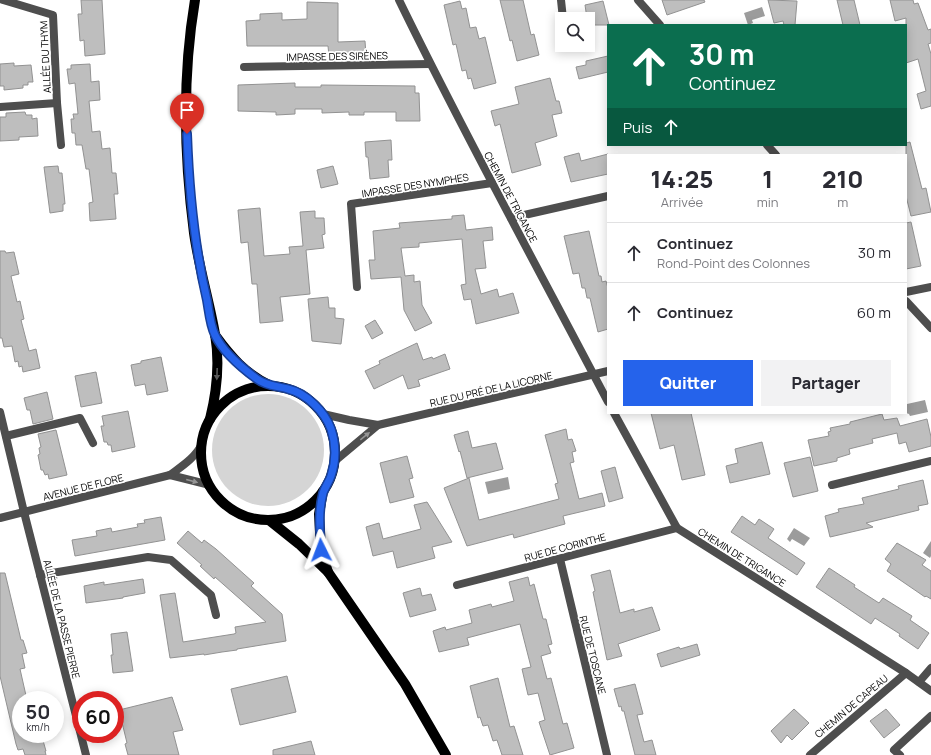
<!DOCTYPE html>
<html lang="fr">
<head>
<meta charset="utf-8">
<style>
  body { margin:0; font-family:Manrope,sans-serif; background:#f2f2f3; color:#2b2b33; height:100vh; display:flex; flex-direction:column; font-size:15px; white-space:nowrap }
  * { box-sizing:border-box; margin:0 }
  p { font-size:13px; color:#7c7c81 }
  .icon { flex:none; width:22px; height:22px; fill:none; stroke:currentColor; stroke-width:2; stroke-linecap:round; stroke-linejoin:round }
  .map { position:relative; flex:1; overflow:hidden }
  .side { position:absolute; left:607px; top:154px; width:300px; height:260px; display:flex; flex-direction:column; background:#fff; border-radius:0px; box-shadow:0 2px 10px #0003 }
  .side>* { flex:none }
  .top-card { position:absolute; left:607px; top:24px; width:300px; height:122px; border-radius:0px; box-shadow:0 2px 10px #0003; background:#0b6e4f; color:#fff; overflow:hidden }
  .controls { position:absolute; left:555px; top:12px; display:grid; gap:8px }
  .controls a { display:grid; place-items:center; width:40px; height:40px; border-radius:0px; background:#fff; box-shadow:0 2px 10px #0003; font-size:20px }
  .speed { position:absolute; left:12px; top:691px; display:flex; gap:8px; font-size:20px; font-weight:700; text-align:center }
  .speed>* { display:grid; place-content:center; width:52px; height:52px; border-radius:50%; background:#fff; box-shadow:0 2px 10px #0003; line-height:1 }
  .speed small { font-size:10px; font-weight:400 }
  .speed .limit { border:6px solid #d22; background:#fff; color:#111 }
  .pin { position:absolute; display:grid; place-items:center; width:34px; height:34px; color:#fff; margin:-41px -17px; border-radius:50% 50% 50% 0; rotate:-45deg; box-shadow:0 0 4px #0007 }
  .pin .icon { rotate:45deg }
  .me { position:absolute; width:44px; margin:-22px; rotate:357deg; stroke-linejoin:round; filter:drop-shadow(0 0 3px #0008) }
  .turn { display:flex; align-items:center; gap:14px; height:84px; padding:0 16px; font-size:18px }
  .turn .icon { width:52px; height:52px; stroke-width:2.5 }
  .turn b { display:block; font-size:28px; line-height:34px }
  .then { display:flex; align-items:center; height:38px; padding:0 16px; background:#0003; gap:8px; font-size:15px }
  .eta { display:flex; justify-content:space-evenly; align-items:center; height:68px; text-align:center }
  .eta b { font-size:24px; font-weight:800; line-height:28px }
  .primary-button { display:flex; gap:8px; margin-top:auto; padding:8px 16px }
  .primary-button a { flex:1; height:46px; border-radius:0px; background:#2563eb; color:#fff; font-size:16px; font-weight:800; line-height:46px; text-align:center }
  .primary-button a+a { background:#f2f2f3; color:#2b2b33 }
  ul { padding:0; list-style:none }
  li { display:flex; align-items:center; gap:12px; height:60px; padding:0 16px; border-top:1px solid #e1e1e2 }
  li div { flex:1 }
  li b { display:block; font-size:15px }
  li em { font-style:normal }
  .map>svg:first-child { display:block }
  .green { fill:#d5d5d5 }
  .water { fill:#9c9c9c }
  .building { fill:#bebebe; stroke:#929292 }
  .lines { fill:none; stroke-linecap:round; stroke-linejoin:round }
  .minor { stroke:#4e4e4e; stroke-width:8 }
  .primary { stroke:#000; stroke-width:10 }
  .oneway { fill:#595959 }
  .oneway2 { fill:#959595 }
  .route-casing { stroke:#184099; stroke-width:10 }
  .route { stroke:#2563eb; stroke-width:7 }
  .labels { text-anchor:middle; stroke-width:3.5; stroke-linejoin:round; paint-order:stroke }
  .street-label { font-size:10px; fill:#000; stroke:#fff }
</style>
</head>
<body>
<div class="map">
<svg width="931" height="755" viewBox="0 0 931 755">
  <rect width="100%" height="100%" fill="#fff"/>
  <circle class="green" cx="268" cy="450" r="56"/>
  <g class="water">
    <polygon points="762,7 765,16 752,20 753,23 748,25 744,13"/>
    <polygon points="925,400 928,412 910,416 909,414 906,413 907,404"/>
    <polygon points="508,477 510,489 488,494 485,482"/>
    <polygon points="794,528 810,538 804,546 792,539 790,542 787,539"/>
    <polygon points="931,541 931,556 930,558 923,553"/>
  </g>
  <g class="building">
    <polygon points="81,0 102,0 105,54 85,56 84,40 80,41 78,14 82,14"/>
    <polygon points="500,0 523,0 531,35 534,34 539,55 517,61 512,40 510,41"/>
    <polygon points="662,0 704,0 705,2 667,15"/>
    <polygon points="768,0 797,1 795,25 784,25 783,21 774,23"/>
    <polygon points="837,0 854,0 860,25 843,25"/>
    <polygon points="890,0 913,0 914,4 918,3 928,30 931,29 931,43 928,44 931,54 931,106 921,109 917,94 926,91 918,59 906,63 906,18 895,21"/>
    <polygon points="460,1 462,9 466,8 470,28 476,27 479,39 485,37 496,83 474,89 471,78 468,79 466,70 462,71 456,44 453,45 444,5"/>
    <polygon points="603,1 609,25 588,25 585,5"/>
    <polygon points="307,2 338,3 338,42 365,41 366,55 329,56 328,46 247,46 246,21 260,20 260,14 282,13 282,20 307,19"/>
    <polygon points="608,56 608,72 579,79 576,67 586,65 586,61"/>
    <polygon points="14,63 14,66 31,65 33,82 28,82 28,85 23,85 23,88 4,90 4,86 0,86 0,64"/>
    <polygon points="90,64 91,82 99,81 100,100 89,101 92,132 100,131 102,149 110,148 112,173 116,173 118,194 114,194 116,219 90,221 89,203 93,202 89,169 86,169 82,145 76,145 75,133 72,133 71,119 74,119 73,114 78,114 75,83 69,84 67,69 71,69 71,65"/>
    <polygon points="550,78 556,101 559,101 562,113 552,115 557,136 535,143 541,165 512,173 500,124 495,126 491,111 519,104 515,87"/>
    <polygon points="295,83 295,87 321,87 321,85 415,86 415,93 419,93 420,121 396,121 396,112 364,112 364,115 349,115 349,112 322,113 322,109 295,109 295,114 276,115 276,112 238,111 238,85"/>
    <polygon points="25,112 26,115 32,115 32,119 37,118 38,136 19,137 19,140 0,141 0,117 6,117 6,113"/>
    <polygon points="391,140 392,160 388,160 389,177 370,179 368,157 366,157 365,142"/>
    <polygon points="910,142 922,189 926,188 931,212 911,216 906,196 906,143"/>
    <polygon points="579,153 581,161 608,154 608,174 571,182 564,157"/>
    <polygon points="58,166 59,173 62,173 65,204 63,204 63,211 50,213 44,167"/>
    <polygon points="333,166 338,184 321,188 317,170"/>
    <polygon points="260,208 264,256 290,254 289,247 303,246 300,212 315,211 315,218 324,218 325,234 322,235 324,248 306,250 310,294 280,297 283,321 260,323 257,284 252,284 248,242 241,243 238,210"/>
    <polygon points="464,215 466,230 492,227 493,240 483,241 486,268 475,269 481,294 497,289 499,297 513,293 519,313 476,324 471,299 464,300 461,285 466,284 462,239 419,243 419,247 401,248 405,276 414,275 414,282 420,281 422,305 432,323 415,331 404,310 401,277 371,279 369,260 375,260 373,231 400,228 399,223 452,219 452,216"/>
    <polygon points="911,222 921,266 906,269 906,223"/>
    <polygon points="589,231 599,276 601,276 602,282 606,281 608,288 608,329 598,332 590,298 587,298 585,288 582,288 579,273 573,274 564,236"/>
    <polygon points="0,251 5,251 6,253 14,252 19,274 11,276 17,302 20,301 24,319 21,320 29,351 36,349 40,368 23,372 22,366 19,367 18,361 15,362 12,346 4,347 2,338 0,338"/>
    <polygon points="328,297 329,308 335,308 335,318 344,319 341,344 312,341 308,299"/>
    <polygon points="375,320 383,333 372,339 365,326"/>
    <polygon points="417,343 423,360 432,357 433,359 445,354 450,369 418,380 420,386 408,389 403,375 374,389 365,371 380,364 379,361"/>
    <polygon points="161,357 168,391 147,395 145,384 135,386 131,365 141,363 141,361"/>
    <polygon points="96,372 102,403 81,407 75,376"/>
    <polygon points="47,392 53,419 33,424 30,410 27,410 24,398"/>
    <polygon points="128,411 135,447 112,452 111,445 108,445 107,442 104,442 101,426 104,426 102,416"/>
    <polygon points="651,413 691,413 705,475 682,480 674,445 660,449"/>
    <polygon points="882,414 884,420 897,418 900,426 927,419 931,437 931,446 909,452 906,442 899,444 897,433 872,439 873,443 849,449 850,454 837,458 837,461 814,466 808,440 829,436 828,432 831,431 830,428 850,424 850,422"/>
    <polygon points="566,429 568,440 572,439 576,451 572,452 574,462 570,463 579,499 602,493 605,506 563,516 565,524 514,538 513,534 467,546 444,488 469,478 479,520 559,499 555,484 558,483 545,435"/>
    <polygon points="56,430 67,475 49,479 48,474 45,475 43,470 41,470 38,455 40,454 39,448 41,447 38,434"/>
    <polygon points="468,431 472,448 496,443 503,469 467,478 460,451 459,452 454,435"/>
    <polygon points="762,442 770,474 730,483 726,466 738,463 735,449"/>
    <polygon points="407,456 413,478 409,479 414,497 390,503 380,463"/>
    <polygon points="810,457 818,491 793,497 784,463"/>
    <polygon points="615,467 623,498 609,502 601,471"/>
    <polygon points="923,480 928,504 918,506 919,510 866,523 873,527 830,537 825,516 839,512 838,509 864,504 862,498 899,489 898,486"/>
    <polygon points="427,502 452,542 432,547 435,558 397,568 393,551 373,556 366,527 379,523 383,539 421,529 414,505"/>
    <polygon points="742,516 755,525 759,519 774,529 768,538 805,563 797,575 731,532"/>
    <polygon points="161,517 165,540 75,556 72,540 97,536 96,531 111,528 112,532 138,527 137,524 145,523 144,520"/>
    <polygon points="188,531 202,543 204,540 216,549 254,583 251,586 282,614 286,641 237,649 237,650 222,652 204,655 204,654 170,658 160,595 175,593 183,642 234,634 236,633 235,627 266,622 215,577 214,579 200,566 202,565 177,543"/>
    <polygon points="897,543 926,560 922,565 931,571 931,599 926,596 925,597 887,571 891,564 885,559"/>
    <polygon points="829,568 855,585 854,587 879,603 883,598 912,616 910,620 929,633 918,649 899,636 900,634 875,618 871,624 816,587"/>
    <polygon points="610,570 620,613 634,609 634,612 652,607 660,630 618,644 622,656 607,660 593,592 595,591 591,575"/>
    <polygon points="0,573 5,573 21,640 23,640 27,653 22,654 25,668 20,669 27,700 21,700 21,734 35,734 37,738 42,737 46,751 45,751 46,755 25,755 23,749 18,750 16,744 0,676"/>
    <polygon points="528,577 530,586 534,584 543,619 546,619 552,644 548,645 551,653 541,656 547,679 551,678 563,724 567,723 574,748 550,755 539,722 545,720 538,693 528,695 522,669 531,667 520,624 467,638 469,645 439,652 433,631 445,627 446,630 472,623 469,610 491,604 492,607 514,601 509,582"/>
    <polygon points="143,579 145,593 123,597 123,598 86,603 84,586 104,582 104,585"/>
    <polygon points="420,588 422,596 431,594 436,610 410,617 403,593"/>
    <polygon points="127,632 133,671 113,673 111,655 113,655 111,634"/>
    <polygon points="697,644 700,655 661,667 657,654 679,647 680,649"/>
    <polygon points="287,676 296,712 240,725 231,689"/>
    <polygon points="498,678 510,727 514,726 523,755 502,755 497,740 493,741 488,725 483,726 480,717 478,718 470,686"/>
    <polygon points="635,684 643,714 637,715 644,742 652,740 656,755 635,755 624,711 622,711 621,706 619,707 614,689"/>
    <polygon points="172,697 183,730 173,732 179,755 128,755 125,744 127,743 119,710"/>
    <polygon points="794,709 809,723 792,740 787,735 781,743 771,731"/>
    <polygon points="886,709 900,725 884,738 870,721"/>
    <polygon points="311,741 315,755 273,755 273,750"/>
  </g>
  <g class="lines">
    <g class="minor">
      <polyline points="3,0 53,15 57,103 61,145"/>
      <path d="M399,0C465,136 538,268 608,402"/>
      <polyline points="561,0 563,19"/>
      <polyline points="638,0 660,25"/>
      <polyline points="244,67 430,64"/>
      <polyline points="0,107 57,103"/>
      <polyline points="767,145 776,155"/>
      <polyline points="511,218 608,196"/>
      <polyline points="357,287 351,204 492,183"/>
      <polyline points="906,292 931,287"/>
      <polyline points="906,301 931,328"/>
      <polyline points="0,412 24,512 86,755"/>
      <polyline points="614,413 677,528 906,673 931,691"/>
      <polyline points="323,414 349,420 378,425 335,461"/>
      <polyline points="378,425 608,371"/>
      <polyline points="6,436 80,418 93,443"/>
      <polyline points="170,475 206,484 212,489"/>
      <polyline points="832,485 931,461"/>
      <path d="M0,518L170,475C182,466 195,458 202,444"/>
      <polyline points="560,559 607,755"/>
      <polyline points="40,575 148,557 171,560 211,595 216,615"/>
      <polyline points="457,585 677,528"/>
      <polyline points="919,682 931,668"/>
      <polyline points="810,755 906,673"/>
      <polyline points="900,755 894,750 931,716"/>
    </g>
    <g class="primary">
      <path d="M195,0C182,77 184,156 194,233C199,268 209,300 215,334C220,363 217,391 210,419"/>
      <path d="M215,335C231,357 245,373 269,385"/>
      <circle cx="268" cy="453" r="67"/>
      <polyline points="323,491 319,514 321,550 328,572"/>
      <polyline points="269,520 299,544 328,572 405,684 446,755"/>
    </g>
  </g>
  <defs><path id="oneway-solid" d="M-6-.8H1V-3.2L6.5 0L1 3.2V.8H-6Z"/></defs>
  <use class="oneway" href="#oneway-solid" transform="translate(217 374) rotate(92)"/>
  <g class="oneway2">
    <use href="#oneway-solid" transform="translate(365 436) rotate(-39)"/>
    <use href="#oneway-solid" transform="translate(192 481) rotate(15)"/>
  </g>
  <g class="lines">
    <g class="route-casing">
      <path id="route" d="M187,134C189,190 194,245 207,300C209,311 210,325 215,335C223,352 242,368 257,379C266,386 277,386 288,389C306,393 325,412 331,429C336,444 336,461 331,476C329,482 325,487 323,493C318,512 320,530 321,550"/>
    </g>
    <use href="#route" class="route"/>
  </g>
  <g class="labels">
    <g class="street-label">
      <text transform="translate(337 56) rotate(-1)" y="4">IMPASSE DES SIRÈNES</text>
      <text transform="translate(45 57) rotate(-93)" y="4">ALLÉE DU THYM</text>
      <text transform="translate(415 185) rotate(-9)" y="4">IMPASSE DES NYMPHES</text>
      <text transform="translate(511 197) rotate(62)" y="4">CHEMIN DE TRIGANCE</text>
      <text transform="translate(491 389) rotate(-13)" y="4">RUE DU PRÉ DE LA LICORNE</text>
      <text transform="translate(83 487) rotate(-14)" y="4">AVENUE DE FLORE</text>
      <text transform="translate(565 547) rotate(-15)" y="4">RUE DE CORINTHE</text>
      <text transform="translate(742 557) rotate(32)" y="4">CHEMIN DE TRIGANCE</text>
      <text transform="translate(62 619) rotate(76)" y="4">ALLÉE DE LA PASSE PIERRE</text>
      <text transform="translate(593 655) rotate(76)" y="4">RUE DE TOSCANE</text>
      <text transform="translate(851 706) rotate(-40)" y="4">CHEMIN DE CAPEAU</text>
    </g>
  </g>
</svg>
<div class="controls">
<a><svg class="icon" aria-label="search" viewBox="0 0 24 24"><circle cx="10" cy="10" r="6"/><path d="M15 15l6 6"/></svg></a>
</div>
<div class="speed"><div>50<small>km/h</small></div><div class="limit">60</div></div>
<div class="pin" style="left:187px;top:134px;background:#d93025"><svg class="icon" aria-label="arrive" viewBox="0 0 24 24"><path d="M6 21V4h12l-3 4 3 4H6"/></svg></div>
<svg class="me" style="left:321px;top:550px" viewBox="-20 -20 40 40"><path d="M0-17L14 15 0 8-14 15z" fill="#2563eb" stroke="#fff" stroke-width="4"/></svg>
<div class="top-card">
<div class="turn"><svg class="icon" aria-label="ahead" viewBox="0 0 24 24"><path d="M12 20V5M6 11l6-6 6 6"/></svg><div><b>30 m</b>Continuez</div></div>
<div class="then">Puis<svg class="icon" aria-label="ahead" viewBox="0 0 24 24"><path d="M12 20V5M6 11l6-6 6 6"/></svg></div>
</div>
<section class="side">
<div class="eta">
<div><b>14:25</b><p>Arrivée</p></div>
<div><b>1</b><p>min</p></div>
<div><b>210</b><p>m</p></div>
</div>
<ul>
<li><svg class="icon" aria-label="ahead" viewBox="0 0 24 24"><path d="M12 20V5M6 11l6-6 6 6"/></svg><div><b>Continuez</b><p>Rond-Point des Colonnes</p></div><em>30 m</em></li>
<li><svg class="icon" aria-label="ahead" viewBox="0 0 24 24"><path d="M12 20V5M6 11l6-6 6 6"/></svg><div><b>Continuez</b></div><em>60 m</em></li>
</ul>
<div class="primary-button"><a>Quitter</a><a>Partager</a></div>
</section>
</div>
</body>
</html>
